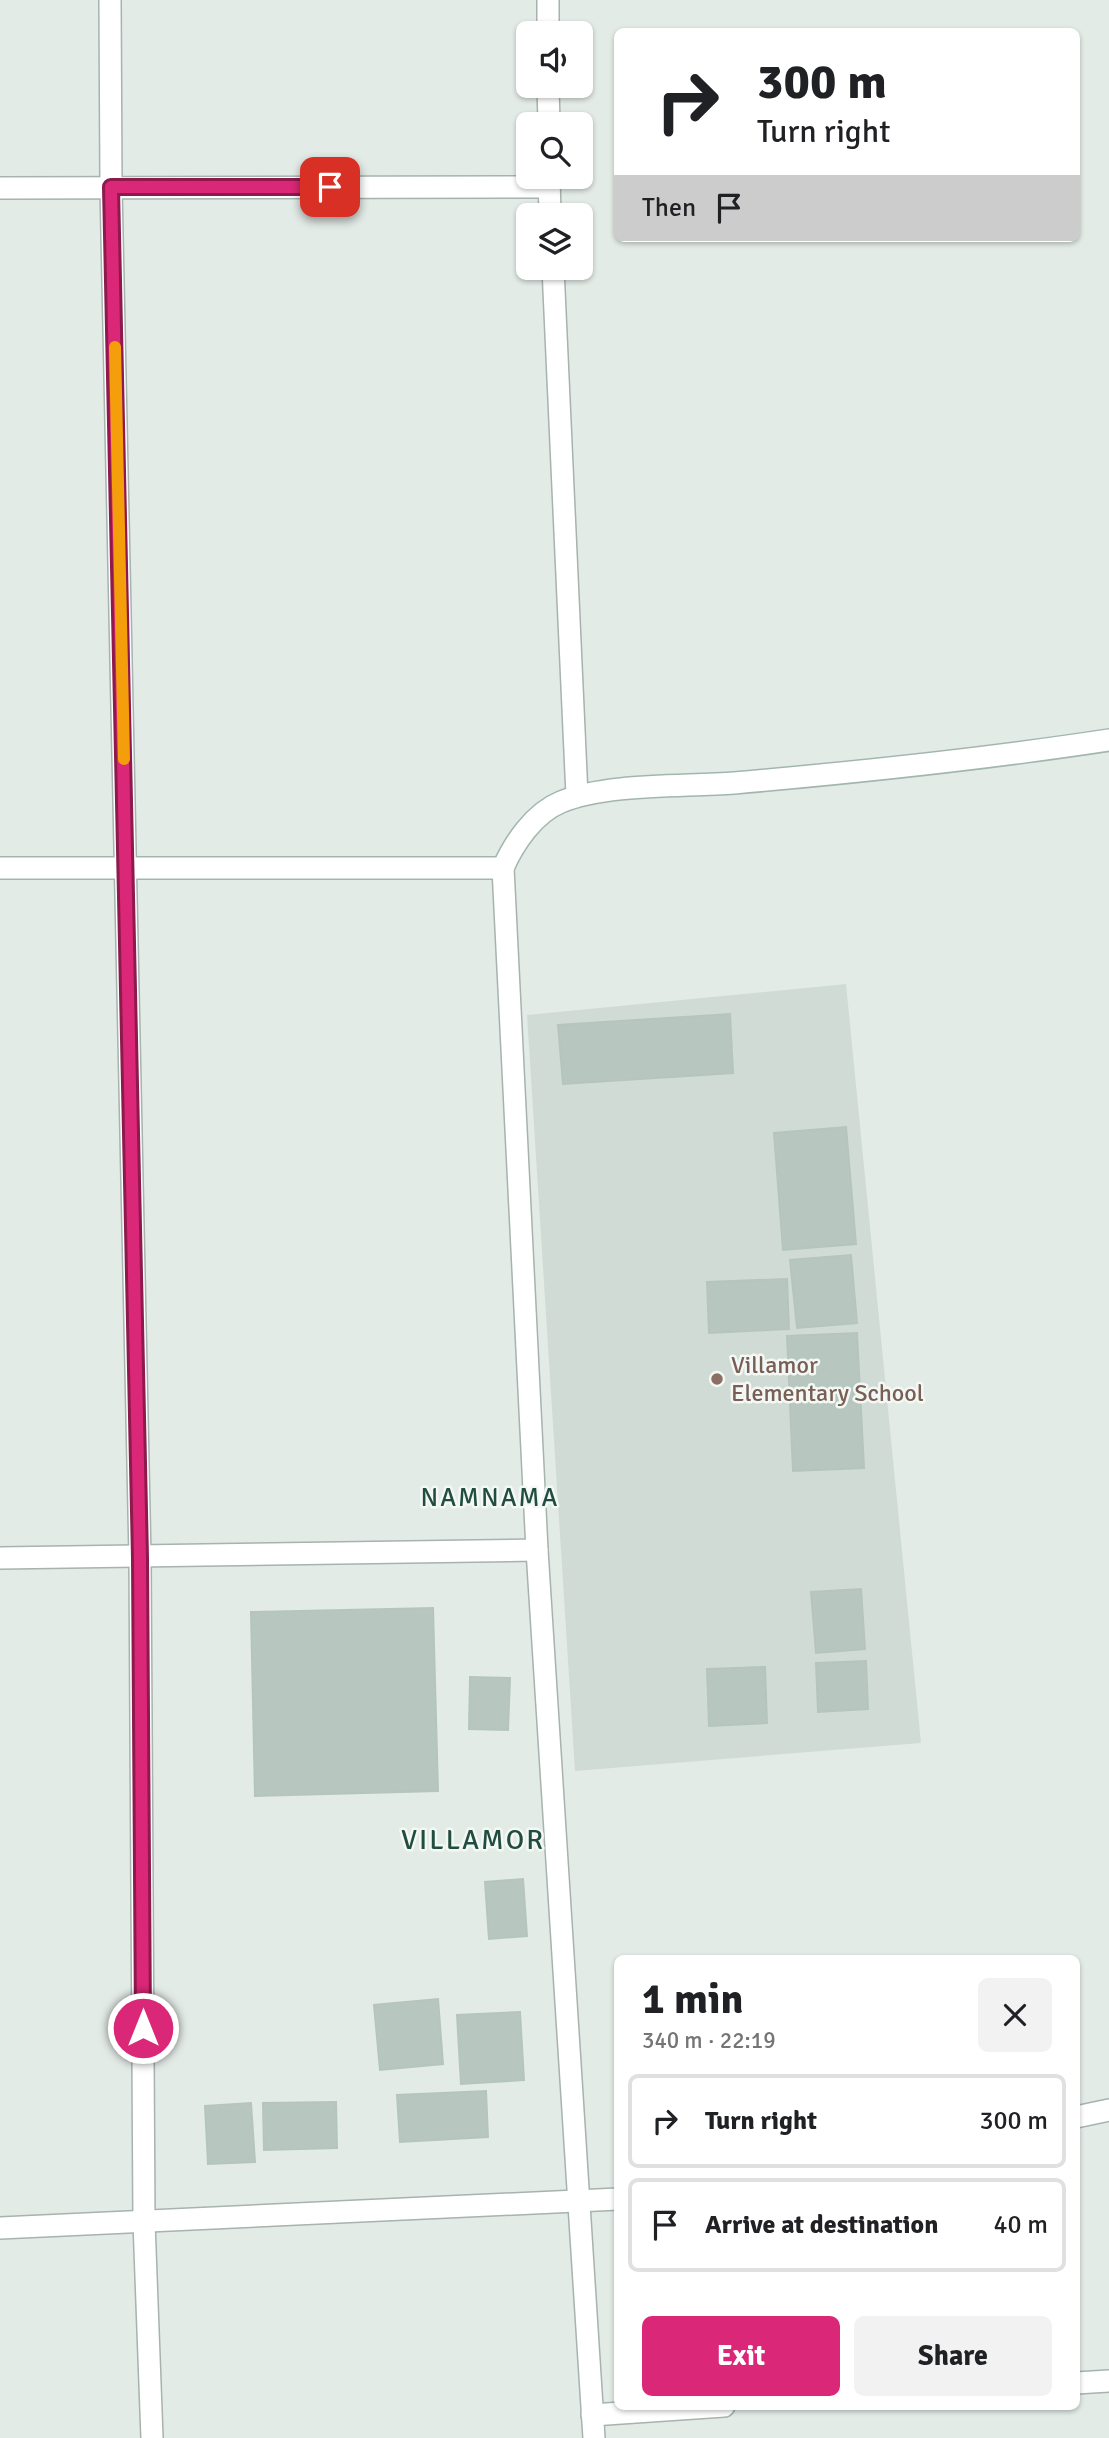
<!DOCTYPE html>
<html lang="en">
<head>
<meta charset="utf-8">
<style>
  body { margin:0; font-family:Signika,sans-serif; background:#f2f2f2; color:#202124; height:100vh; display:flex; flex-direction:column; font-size:26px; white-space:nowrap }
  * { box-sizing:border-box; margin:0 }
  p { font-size:23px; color:#757577 }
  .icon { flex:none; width:38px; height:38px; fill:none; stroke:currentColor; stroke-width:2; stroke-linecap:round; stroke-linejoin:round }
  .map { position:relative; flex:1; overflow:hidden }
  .sheet { position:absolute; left:614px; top:1955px; width:466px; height:455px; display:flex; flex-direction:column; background:#fff; border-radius:10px; box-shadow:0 2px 5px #0004 }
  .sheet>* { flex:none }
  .top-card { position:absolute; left:614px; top:28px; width:466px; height:214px; border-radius:10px; box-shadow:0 2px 5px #0004; background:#fff; color:#202124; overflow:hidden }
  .controls { position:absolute; left:516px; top:21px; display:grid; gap:14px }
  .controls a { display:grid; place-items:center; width:77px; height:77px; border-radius:10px; background:#fff; box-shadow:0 2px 5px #0004; font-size:35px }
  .pin { position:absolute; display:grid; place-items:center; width:60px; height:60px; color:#fff; margin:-30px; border-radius:14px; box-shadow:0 4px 10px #0006 }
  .me { position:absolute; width:77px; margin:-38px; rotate:0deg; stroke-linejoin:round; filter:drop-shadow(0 0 5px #0008) }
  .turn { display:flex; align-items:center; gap:24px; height:147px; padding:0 28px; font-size:32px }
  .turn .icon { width:91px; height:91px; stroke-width:2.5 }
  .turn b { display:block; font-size:49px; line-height:60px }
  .then { display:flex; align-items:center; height:66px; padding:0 28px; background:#0003; gap:14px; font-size:26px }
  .round { display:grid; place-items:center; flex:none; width:74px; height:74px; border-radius:10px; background:#f2f2f2 }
  .headline { display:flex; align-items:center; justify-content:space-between; height:119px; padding:0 28px }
  h1 { font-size:42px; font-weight:800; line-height:52px }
  .action { display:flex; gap:14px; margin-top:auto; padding:14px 28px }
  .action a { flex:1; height:80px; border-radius:10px; background:#db2777; color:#fff; font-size:28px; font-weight:800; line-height:80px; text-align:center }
  .action a+a { background:#f2f2f2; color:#202124 }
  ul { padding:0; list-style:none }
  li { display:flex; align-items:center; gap:21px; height:94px; margin:0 14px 10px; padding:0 14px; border:4px solid #e0e0e0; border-radius:10px }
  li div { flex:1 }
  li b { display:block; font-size:26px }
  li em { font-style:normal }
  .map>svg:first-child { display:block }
  .built { fill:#d1dbd6 }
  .building { fill:#b8c6c0; stroke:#b5c5be; stroke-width:2 }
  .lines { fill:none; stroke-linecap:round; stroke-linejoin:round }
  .street-casing { stroke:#a6b3ae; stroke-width:24 }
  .secondary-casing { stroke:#a2b6af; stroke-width:24 }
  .street { stroke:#fff; stroke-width:21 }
  .secondary { stroke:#fff; stroke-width:21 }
  .route-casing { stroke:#8e194d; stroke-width:18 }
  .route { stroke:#db2777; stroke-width:12 }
  .slow { stroke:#f59e0b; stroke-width:12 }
  .education-dot { fill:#8d6e63; stroke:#f3f8f5; stroke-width:2.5 }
  .labels { text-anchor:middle; stroke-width:5; stroke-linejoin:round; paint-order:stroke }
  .education-label { font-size:24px; fill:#785e54; stroke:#f3f8f5; text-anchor:start }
  .neighbourhood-label { font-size:26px; letter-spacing:2px; fill:#214c40; stroke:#f3f8f5 }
  .quarter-label { font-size:28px; letter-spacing:2px; fill:#214c40; stroke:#f3f8f5 }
</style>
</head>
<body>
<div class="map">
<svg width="1109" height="2438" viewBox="0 0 1109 2438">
  <rect width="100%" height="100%" fill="#e3ebe7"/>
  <polygon class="built" points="846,984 921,1743 575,1771 527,1015"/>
  <g class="building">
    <polygon points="730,1014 733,1073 563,1084 558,1025"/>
    <polygon points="846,1127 856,1244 783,1250 774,1133"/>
    <polygon points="851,1255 857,1323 797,1328 790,1260"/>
    <polygon points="787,1279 789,1329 709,1333 707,1282"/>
    <polygon points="857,1333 864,1468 793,1471 787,1336"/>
    <polygon points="861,1589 865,1649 816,1653 811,1592"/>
    <polygon points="433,1608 438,1791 255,1796 251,1612"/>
    <polygon points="866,1661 868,1709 818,1712 816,1663"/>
    <polygon points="765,1667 767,1723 709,1726 707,1669"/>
    <polygon points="470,1677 510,1678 508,1730 469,1729"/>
    <polygon points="523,1879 527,1936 489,1939 485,1882"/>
    <polygon points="438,1999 443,2064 380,2070 374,2005"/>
    <polygon points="520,2012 524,2080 461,2084 457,2015"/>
    <polygon points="486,2091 488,2137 400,2142 397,2095"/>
    <polygon points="336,2102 337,2148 264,2150 263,2103"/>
    <polygon points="251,2103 255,2162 208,2164 205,2106"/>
  </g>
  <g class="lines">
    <g class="street-casing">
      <g id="street">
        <polyline points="110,0 111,187 140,1558 144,2222 152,2438"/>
        <polyline points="548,0 548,33"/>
        <polyline points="548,86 549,124"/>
        <polyline points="549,177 550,215"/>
        <polyline points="0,188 549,187"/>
        <polyline points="553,268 577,796"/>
        <polyline points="503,868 537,1550 594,2438"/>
        <polyline points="0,1558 537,1550"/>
        <polyline points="1076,2117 1109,2110"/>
        <polyline points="0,2228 618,2199"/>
        <polyline points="1076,2383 1109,2381"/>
        <polyline points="592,2415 724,2406"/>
      </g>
    </g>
    <g class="secondary-casing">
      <path id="secondary" d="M0,868H503C514,843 534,813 561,802C607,783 684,787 734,783C860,772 984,759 1109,740"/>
    </g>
    <use href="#street" class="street"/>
    <use href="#secondary" class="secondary"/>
  </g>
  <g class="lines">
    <g class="route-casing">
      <polyline id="route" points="143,2028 140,1558 111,187 330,187"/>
    </g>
    <use href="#route" class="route"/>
    <polyline class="slow" points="115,347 124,759"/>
  </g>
  <circle class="education-dot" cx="717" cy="1379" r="7"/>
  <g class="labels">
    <g class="education-label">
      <text x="731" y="1373">Villamor<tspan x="731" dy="28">Elementary School</tspan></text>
    </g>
    <g class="neighbourhood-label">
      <text x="490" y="1506">NAMNAMA</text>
    </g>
    <g class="quarter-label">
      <text x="473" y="1849">VILLAMOR</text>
    </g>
  </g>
</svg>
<div class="controls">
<a><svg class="icon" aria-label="sound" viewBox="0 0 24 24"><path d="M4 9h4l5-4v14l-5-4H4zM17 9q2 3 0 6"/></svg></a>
<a><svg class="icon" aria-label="search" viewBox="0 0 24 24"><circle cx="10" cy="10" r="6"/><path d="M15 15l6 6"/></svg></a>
<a><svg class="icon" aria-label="layers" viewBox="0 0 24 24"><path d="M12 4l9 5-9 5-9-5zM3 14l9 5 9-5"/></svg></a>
</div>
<div class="pin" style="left:330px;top:187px;background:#d93025"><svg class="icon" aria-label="arrive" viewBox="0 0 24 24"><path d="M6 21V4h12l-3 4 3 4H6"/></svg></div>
<svg class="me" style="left:143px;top:2028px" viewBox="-20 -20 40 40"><circle r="17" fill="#db2777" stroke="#fff" stroke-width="3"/><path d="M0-11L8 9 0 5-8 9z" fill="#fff"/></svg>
<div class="top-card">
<div class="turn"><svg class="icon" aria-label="right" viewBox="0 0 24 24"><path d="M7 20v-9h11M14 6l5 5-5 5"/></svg><div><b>300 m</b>Turn right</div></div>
<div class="then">Then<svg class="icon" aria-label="arrive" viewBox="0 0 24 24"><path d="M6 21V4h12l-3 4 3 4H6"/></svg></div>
</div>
<section class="sheet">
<div class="headline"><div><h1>1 min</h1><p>340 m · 22:19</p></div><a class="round"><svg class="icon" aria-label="close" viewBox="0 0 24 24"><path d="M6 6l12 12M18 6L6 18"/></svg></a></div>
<ul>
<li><svg class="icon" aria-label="right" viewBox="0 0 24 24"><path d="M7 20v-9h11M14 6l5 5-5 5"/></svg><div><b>Turn right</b></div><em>300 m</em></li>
<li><svg class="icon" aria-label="arrive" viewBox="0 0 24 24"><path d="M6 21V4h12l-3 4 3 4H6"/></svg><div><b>Arrive at destination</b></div><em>40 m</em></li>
</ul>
<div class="action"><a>Exit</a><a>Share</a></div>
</section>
</div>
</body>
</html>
